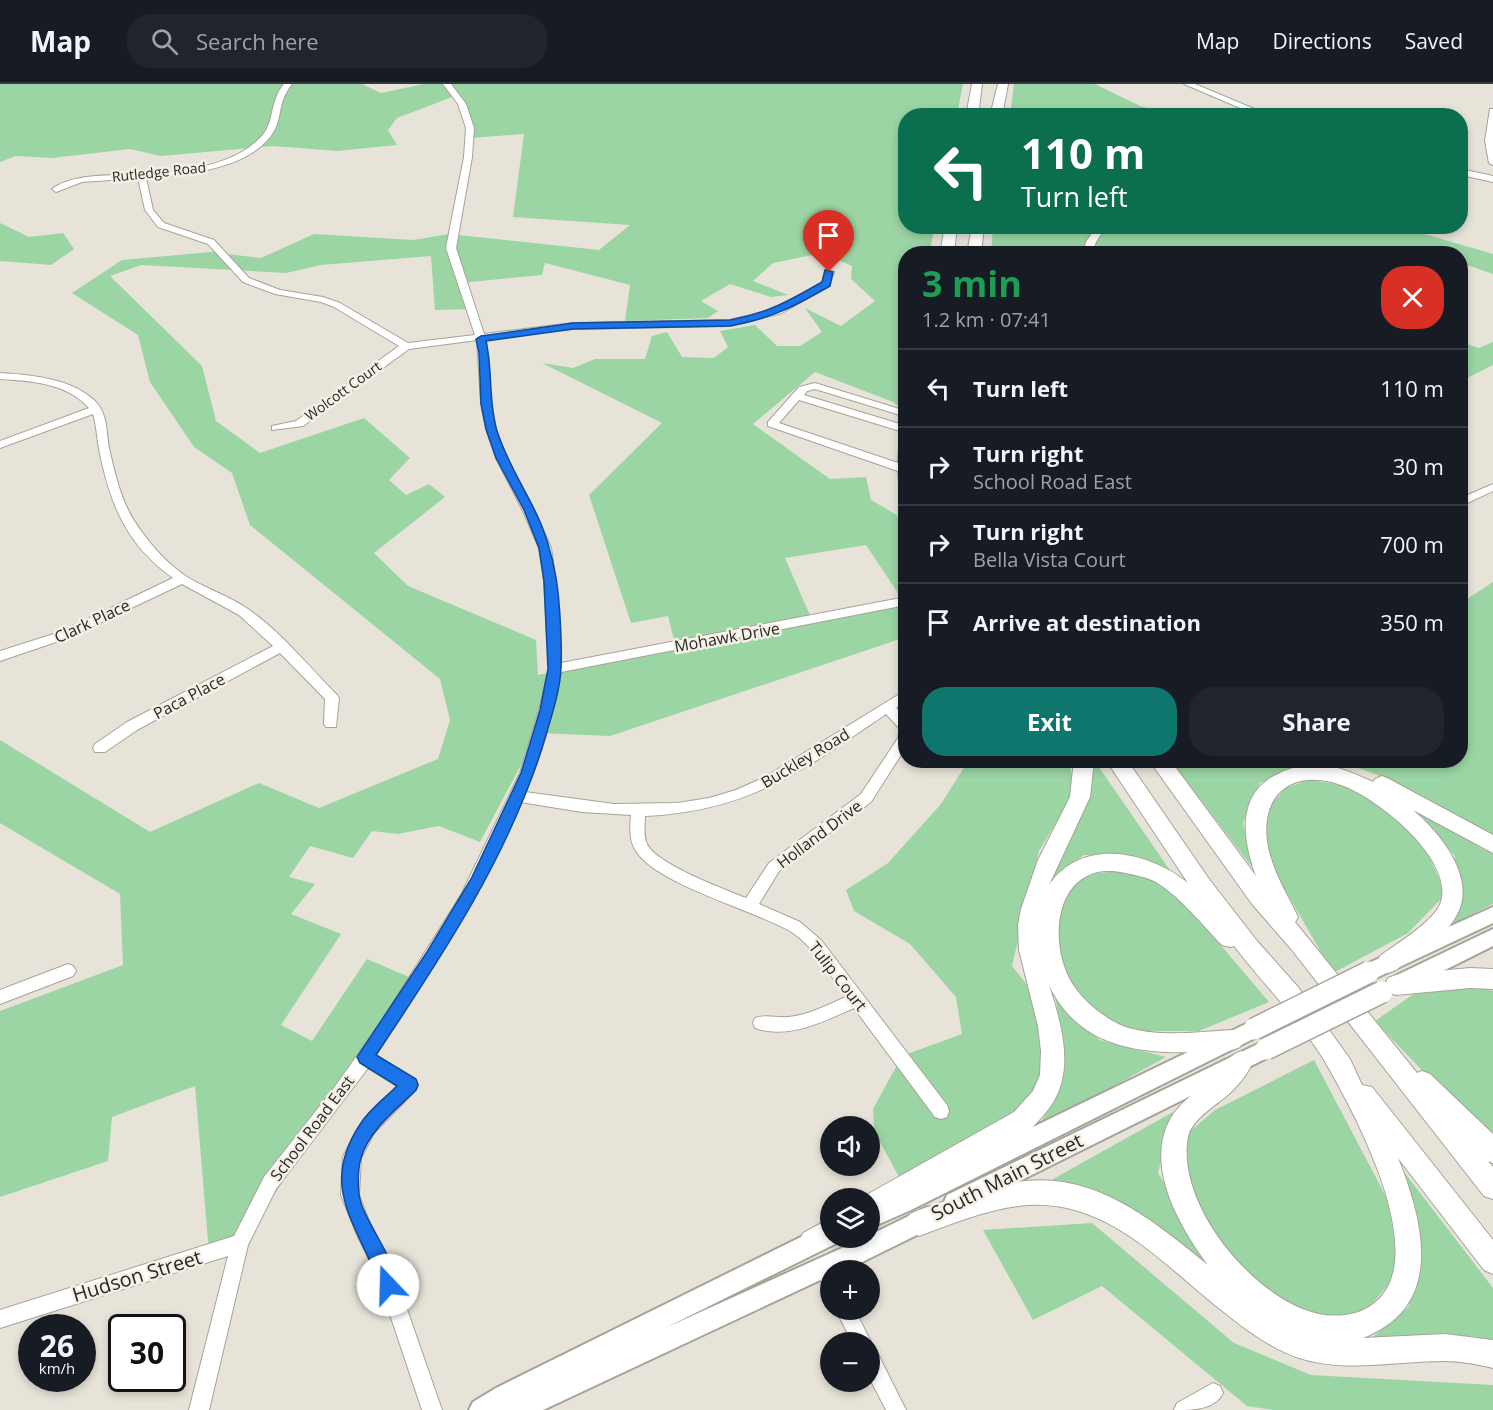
<!DOCTYPE html>
<html lang="en">
<head>
<meta charset="utf-8">
<style>
  body { margin:0; font-family:"Open Sans",sans-serif; background:#20242c; color:#f1f3f6; height:100vh; display:flex; flex-direction:column; font-size:22px; white-space:nowrap }
  * { box-sizing:border-box; margin:0 }
  p { font-size:20px; color:#9ea1a6 }
  .icon { flex:none; width:33px; height:33px; fill:none; stroke:currentColor; stroke-width:2; stroke-linecap:round; stroke-linejoin:round }
  .map { position:relative; flex:1; overflow:hidden }
  .drawer { position:absolute; left:898px; top:162px; width:570px; height:522px; display:flex; flex-direction:column; background:#171b24; border-radius:24px; box-shadow:0 3px 9px #0003 }
  .drawer>* { flex:none }
  .guide { position:absolute; left:898px; top:24px; width:570px; height:126px; border-radius:24px; box-shadow:0 3px 9px #0003; background:#0b6e4f; color:#fff; overflow:hidden }
  .buttons { position:absolute; left:820px; top:1032px; display:grid; gap:12px }
  .buttons a { display:grid; place-items:center; width:60px; height:60px; border-radius:50%; background:#171b24; box-shadow:0 3px 9px #0003; font-size:30px }
  .speed { position:absolute; left:18px; top:1230px; display:flex; gap:12px; font-size:30px; font-weight:700; text-align:center }
  .speed>* { display:grid; place-content:center; width:78px; height:78px; border-radius:50%; background:#171b24; box-shadow:0 3px 9px #0003; line-height:1 }
  .speed small { font-size:15px; font-weight:400 }
  .speed .limit { border:3px solid #111; border-radius:9px; background:#fff; color:#111 }
  .pin { position:absolute; display:grid; place-items:center; width:51px; height:51px; color:#fff; margin:-62px -26px; border-radius:50% 50% 50% 0; rotate:-45deg; box-shadow:0 0 6px #0007 }
  .pin .icon { rotate:45deg }
  .me { position:absolute; width:66px; margin:-33px; rotate:339deg; stroke-linejoin:round; filter:drop-shadow(0 0 4px #0008) }
  .turn { display:flex; align-items:center; gap:21px; height:126px; padding:0 24px; font-size:27px }
  .turn .icon { width:78px; height:78px; stroke-width:2.5 }
  .turn b { display:block; font-size:42px; line-height:51px }
  .round { display:grid; place-items:center; flex:none; width:63px; height:63px; border-radius:24px; background:#20242c }
  .headline { display:flex; align-items:center; justify-content:space-between; height:102px; padding:0 24px }
  h1 { font-size:36px; font-weight:700; line-height:45px; color:#1e9e55 }
  .cta { display:flex; gap:12px; margin-top:auto; padding:12px 24px }
  .cta a { flex:1; height:69px; border-radius:24px; background:#0f766e; color:#fff; font-size:24px; font-weight:700; line-height:69px; text-align:center }
  .cta a+a { background:#20242c; color:#f1f3f6 }
  ul { padding:0; list-style:none }
  li { display:flex; align-items:center; gap:18px; height:78px; padding:0 24px; border-top:2px solid #363941 }
  li div { flex:1 }
  li b { display:block; font-size:22px }
  li em { font-style:normal }
  header { display:flex; align-items:center; gap:36px; box-sizing:border-box; height:84px; padding:0 30px; background:#171b24; border-bottom:2px solid #363941 }
  header strong { font-size:28px }
  nav { display:flex; gap:33px; margin-inline-start:auto; font-size:21px }
  .search { width:420px; height:54px; background:#20242c; display:flex; align-items:center; gap:15px; box-sizing:border-box; padding:0 21px; border-radius:24px; color:#9ea1a6; font-size:22px }
  .map>svg:first-child { display:block }
  .green { fill:#9bd5a4; fill-rule:evenodd }
  .lines { fill:none; stroke-linecap:round; stroke-linejoin:round }
  .minor-casing { stroke:#a6a399; stroke-width:2 }
  .major-casing { stroke:#a6a399; stroke-width:4 }
  .highway-casing { stroke:#a6a399; stroke-width:2 }
  .minor { fill:#fff; fill-rule:evenodd }
  .major { fill:#fff; fill-rule:evenodd }
  .highway { fill:#fff; fill-rule:evenodd }
  .major-bridge-casing { stroke:#a6a399; stroke-width:24; stroke-linecap:butt }
  .major-bridge { stroke:#fff; stroke-width:21 }
  .route { fill:#1a73e8; stroke:#114b97; stroke-width:1.5 }
  .labels { text-anchor:middle; stroke-width:5; stroke-linejoin:round; paint-order:stroke }
  .far-street-label { font-size:14px; fill:#292824; stroke:#f4f0e6 }
  .street-label { font-size:16px; fill:#292824; stroke:#f4f0e6 }
  .near-street-label { font-size:20px; fill:#292824; stroke:#f4f0e6 }
</style>
</head>
<body>
<header>
<strong>Map</strong>
<div class="search"><svg class="icon" aria-label="search" viewBox="0 0 24 24"><circle cx="10" cy="10" r="6"/><path d="M15 15l6 6"/></svg>Search here</div>
<nav><a>Map</a><a>Directions</a><a>Saved</a></nav>
</header>
<div class="map">
<svg width="1493" height="1326" viewBox="0 0 1493 1326">
  <rect width="100%" height="100%" fill="#e7e3d9"/>
  <g class="green">
    <path d="M0,0H362L381,9L424,0H963L957,31L906,32V142L934,143L930,169L906,170V328L893,318L815,288L753,340L830,395L866,393L871,416L897,431L906,475V501L898,509L866,461L785,474L812,536L906,519V553L610,652L538,649L480,758L439,742L398,750L372,747L353,774L310,762L289,793L315,800L291,830L341,850L281,941L312,957L367,875L409,893L341,1011L237,1166L209,1168L195,1002L112,1033L108,1077L0,1113V927L123,881L120,810L0,739V656L150,748L259,699L319,724L438,675L450,636L440,595L250,441L232,389L194,363L150,298L138,251L72,209L122,176L211,168L261,174L314,150L413,156L449,150L599,166L630,141L513,133L524,50L470,54V46L455,12L397,34L388,46L397,61L337,67L273,62L161,72L130,65L52,74L16,72L0,78ZM822,169L852,182L851,195L875,217L841,242L805,224L822,248L800,262H777L755,241L720,247L728,263L714,274L682,273L667,248L652,252L645,275H595L573,284L542,279L662,339L589,411L631,539L668,532L676,564L538,591L536,556L408,502L374,469L445,413L429,400L406,411L389,396L410,374L364,334L260,369L216,337L202,282L110,192L141,181L286,189L321,181L431,172L435,226L470,225L460,199L542,191L545,179L630,201L625,237L708,234L718,227L701,217L730,200L771,213L788,211L753,197L773,179Z"/>
    <polygon points="1014,0 1095,0 1140,22 1174,31 1010,31"/>
    <polygon points="0,139 29,153 63,149 74,165 51,181 0,177"/>
    <path d="M1397,142L1493,170V190L1461,179V170C1442,169 1425,167 1407,170H991L993,143Z"/>
    <polygon points="1461,258 1479,264 1493,258 1493,281 1461,297"/>
    <polygon points="1493,498 1493,754 1388,695 1340,677 1461,676 1461,519"/>
    <polygon points="1094,676 1178,798 1128,772 1084,771 1050,796 1084,728 1092,677"/>
    <polygon points="968,677 1069,677 1075,707 1039,767 1012,882 1034,909 1043,982 1032,1016 973,1057 899,1093 874,1047 873,1025 902,972 962,950 956,913 910,860 854,827 846,806 888,779 941,720"/>
    <path d="M1171,677C1215,676 1258,682 1301,683L1260,699L1243,739L1255,787Z"/>
    <polygon points="1309,696 1344,701 1389,727 1424,761 1446,810 1408,849 1333,889 1272,783 1260,733 1286,704"/>
    <polygon points="1407,720 1484,766 1493,768 1493,820 1452,840 1455,772"/>
    <polygon points="1122,787 1156,798 1185,819 1269,918 1199,947 1142,947 1100,934 1064,897 1055,840 1065,808 1087,790"/>
    <polygon points="1483,903 1493,907 1493,1061 1375,937 1415,909"/>
    <polygon points="1055,912 1100,956 1166,973 1038,1044 1061,999 1064,973"/>
    <polygon points="1314,976 1401,1141 1393,1195 1362,1232 1312,1233 1273,1219 1226,1169 1192,1115 1182,1054 1215,1026"/>
    <polygon points="1173,1028 1158,1089 1235,1210 1046,1099"/>
    <polygon points="1401,1084 1493,1204 1493,1259 1473,1252 1368,1257 1409,1222 1420,1161"/>
    <polygon points="1092,1139 1234,1259 1311,1291 1493,1301 1493,1326 1273,1326 1247,1322 1102,1202 1033,1236 983,1146"/>
  </g>
  <g class="lines">
    <g class="minor-casing">
      <g id="minor">
        <path d="M284,0H292C277,19 283,30 274,47C252,85 185,91 146,94L153,126L164,139L214,156L249,194L280,206L323,213L340,219L408,259L475,251L446,164L464,73L466,44L458,20L443,0H451L466,20L474,44L472,73L456,164L484,250L573,239L730,236L776,225L822,199L826,186L834,188L829,202L782,229L730,242L573,245L486,255L491,319L496,345L506,374L535,427L551,464L556,497L561,579L906,513V521L561,588C552,629 543,670 525,708L614,720L678,719L709,714L736,706L765,693L906,606V617L896,624L906,633V663L871,718L779,787L759,820L800,838L821,856L947,1021L949,1027L947,1033L941,1035L935,1033L854,924C824,937 789,956 755,944L753,939L755,934C765,930 777,934 788,933C809,931 827,921 846,913C830,891 814,862 790,847C753,826 656,800 636,767C629,757 630,743 631,731L582,728L520,718L472,819L376,971L416,996L418,1001L416,1006L374,1049L361,1074L359,1111L371,1142L393,1185L442,1326H422L376,1189L358,1153L341,1111L343,1073C357,1041 374,1026 398,1002L368,984L276,1105L248,1161L209,1326H189L228,1172L0,1244V1226L234,1152L264,1093L334,1004L381,938L461,811L520,689L539,626L549,585L544,497L539,464L523,427L496,374L486,345L481,319L477,256L409,265L303,342L272,346V342L296,337L399,262L334,223L321,218L275,210L243,198L208,160L158,143L145,126L138,94L82,98L56,108L52,105C68,93 93,92 113,91C161,88 225,90 261,53C275,39 269,18 284,0ZM886,630L900,645L898,654L861,710L769,779L746,814C724,805 656,780 647,760C643,752 645,740 645,732C749,727 804,686 886,630Z"/>
        <polygon points="1184,0 1195,0 1271,32 1259,32"/>
        <polygon points="1490,25 1493,25 1493,81 1489,79 1485,57"/>
        <polygon points="1461,85 1493,92 1493,98 1461,91"/>
        <polygon points="1097,142 1106,142 1096,158 1092,170 1083,170 1086,158"/>
        <path d="M0,289C31,291 71,294 95,317C108,330 106,348 109,364C116,394 122,423 142,448C154,465 169,481 187,493C207,505 229,512 248,525C281,548 308,582 337,611L339,614L336,643H326L324,640L325,615L280,569L137,646L105,668H95L93,664L95,660L127,638L273,562L239,531L182,500L68,554L0,577V567L60,548L173,494C128,462 111,423 100,370C97,357 97,343 93,330L0,364V357L89,324C67,299 31,297 0,295Z"/>
        <path d="M815,299L906,327V413L900,409L898,387L768,342V338L799,303ZM815,305L897,330L900,333V340L804,311L807,307ZM799,316L900,347L898,379L779,339Z"/>
        <polygon points="1493,400 1493,407 1461,422 1461,414"/>
        <polygon points="68,880 73,882 76,887 73,892 0,920 0,906"/>
        <polygon points="823,1175 829,1178 834,1186 831,1186 831,1208 825,1205 814,1184 817,1178"/>
        <polygon points="836,1226 855,1226 871,1258 870,1261 870,1258 852,1258"/>
        <polygon points="870,1266 877,1268 906,1326 886,1326 870,1295"/>
        <path d="M1213,1299L1220,1302L1223,1309C1215,1326 1192,1326 1174,1326L1177,1319Z"/>
      </g>
    </g>
    <g class="major-casing">
      <g id="major">
        <polygon points="1493,823 1493,839 1376,894 1369,896 1362,894 1360,888 1362,882"/>
        <polygon points="1493,845 1493,862 1409,904 1402,906 1395,904 1392,898 1395,892"/>
        <polygon points="1254,936 1261,939 1264,945 1261,951 911,1126 870,1144 870,1122"/>
        <polygon points="1266,956 1273,959 1276,965 1273,971 963,1125 955,1129 947,1125 944,1118 947,1111"/>
        <polygon points="927,1123 935,1126 938,1134 935,1142 852,1183 843,1186 831,1186 831,1191 543,1326 469,1326 473,1318 496,1304 823,1142 831,1139 831,1154 840,1154 839,1158 663,1245 864,1154 870,1154 870,1151"/>
      </g>
    </g>
    <g class="highway-casing">
      <g id="highway">
        <polygon points="972,0 982,0 978,32 966,32"/>
        <polygon points="998,0 1008,0 1002,32 990,32"/>
        <polygon points="945,142 957,142 954,170 940,170"/>
        <polygon points="972,142 984,142 981,170 967,170"/>
        <path d="M1074,676H1094L1090,713L1049,801C1082,753 1148,767 1188,799L1106,676H1127L1209,795L1257,857L1298,903L1350,975L1362,1001L1372,1003L1493,1156V1190L1484,1186L1398,1074C1424,1139 1445,1222 1363,1254L1445,1250L1493,1256V1284C1477,1280 1460,1277 1444,1277C1395,1277 1346,1289 1299,1274C1267,1263 1241,1242 1215,1221C1159,1176 1106,1116 1028,1121C991,1124 954,1139 919,1152L910,1148L906,1139L910,1130L919,1126C954,1114 989,1101 1025,1097C1098,1089 1156,1139 1208,1181C1179,1142 1141,1077 1174,1029C1183,1017 1196,1008 1208,998C1219,988 1227,972 1241,967L1249,970L1253,978C1248,989 1240,999 1232,1007C1219,1020 1192,1034 1188,1053C1175,1120 1254,1216 1319,1230C1339,1234 1363,1231 1378,1216C1430,1166 1353,1026 1324,976C1298,934 1264,901 1234,862L1230,863L1222,861C1201,840 1182,814 1156,798C1146,793 1136,791 1125,789C1060,774 1046,848 1069,894C1080,915 1102,933 1123,942C1156,954 1197,948 1232,946L1240,949L1244,956L1240,963L1232,966C1163,971 1084,975 1049,901C1061,940 1076,986 1050,1023C1045,1030 1038,1037 1032,1044L870,1136V1114H861L1014,1028L1033,1007L1040,991L1041,967L1038,942L1019,866L1018,841L1021,825L1038,776L1070,713Z"/>
        <path d="M1149,676H1170L1256,792C1242,754 1236,708 1280,689C1293,683 1306,680 1321,681C1339,682 1357,691 1373,698L1375,695L1382,692L1389,695L1493,751V769L1413,726C1441,750 1479,796 1455,834C1442,856 1416,870 1396,886L1388,889L1380,886L1377,879L1380,872C1396,860 1435,837 1441,818C1454,774 1376,713 1341,701C1286,682 1255,718 1270,771C1276,793 1288,812 1298,833L1295,838L1417,989L1422,987L1430,990L1493,1050V1079L1488,1077L1493,1083V1115L1484,1112L1292,866L1252,820Z"/>
        <polygon points="1470,884 1493,885 1493,905 1470,904 1396,911 1388,908 1385,901 1388,894 1396,891"/>
        <polygon points="831,1134 831,1154 841,1154 840,1156 812,1171 803,1167 799,1158 803,1149"/>
      </g>
    </g>
    <use href="#minor" class="minor"/>
    <use href="#major" class="major"/>
    <use href="#highway" class="highway"/>
    <g class="major-bridge-casing">
      <g id="major-bridge">
        <polyline points="1254,945 1369,888"/>
        <polyline points="1266,965 1382,908"/>
      </g>
    </g>
    <use href="#major-bridge" class="major-bridge"/>
  </g>
  <path class="route" d="M825,186L833,188L830,202C793,223 773,234 730,242L573,245L486,257C493,286 488,317 497,347C506,375 521,399 534,425C545,446 552,470 556,494C560,517 562,561 561,584C560,607 552,630 546,651C512,767 443,871 376,971L416,995L418,1001L416,1006C397,1025 369,1046 361,1074C358,1083 358,1101 359,1110C362,1138 405,1184 395,1208L388,1211L382,1208C379,1201 377,1193 374,1186C350,1131 322,1097 361,1039C370,1025 386,1013 397,1002L360,979L357,973L427,868L471,795L521,689L540,626L548,585L544,497L539,464L524,426L496,374L486,345L481,320L479,269L476,255L481,252L573,239L730,236C768,229 789,217 822,198Z"/>
  <g class="labels">
    <g class="far-street-label">
      <text transform="translate(159 88) rotate(-6)" y="5">Rutledge Road</text>
      <text transform="translate(343 307) rotate(-36)" y="5">Wolcott Court</text>
    </g>
    <g class="street-label">
      <text transform="translate(92 537) rotate(-25)" y="6">Clark Place</text>
      <text transform="translate(727 553) rotate(-10)" y="6">Mohawk Drive</text>
      <text transform="translate(189 612) rotate(-28)" y="6">Paca Place</text>
      <text transform="translate(805 674) rotate(-31)" y="6">Buckley Road</text>
      <text transform="translate(819 750) rotate(-37)" y="6">Holland Drive</text>
      <text transform="translate(838 892) rotate(52)" y="6">Tulip Court</text>
      <text transform="translate(312 1044) rotate(-53)" y="6">School Road East</text>
    </g>
    <g class="near-street-label">
      <text transform="translate(1007 1093) rotate(-27)" y="7">South Main Street</text>
      <text transform="translate(137 1192) rotate(-17)" y="7">Hudson Street</text>
    </g>
  </g>
</svg>
<div class="buttons">
<a><svg class="icon" aria-label="sound" viewBox="0 0 24 24"><path d="M4 9h4l5-4v14l-5-4H4zM17 9q2 3 0 6"/></svg></a>
<a><svg class="icon" aria-label="layers" viewBox="0 0 24 24"><path d="M12 4l9 5-9 5-9-5zM3 14l9 5 9-5"/></svg></a>
<a>+</a>
<a>−</a>
</div>
<div class="speed"><div>26<small>km/h</small></div><div class="limit">30</div></div>
<div class="pin" style="left:829px;top:188px;background:#d93025"><svg class="icon" aria-label="arrive" viewBox="0 0 24 24"><path d="M6 21V4h12l-3 4 3 4H6"/></svg></div>
<svg class="me" style="left:388px;top:1201px" viewBox="-20 -20 40 40"><circle r="19" fill="#fff"/><path d="M0-13L10 11 0 6-10 11z" fill="#1a73e8"/></svg>
<div class="guide">
<div class="turn"><svg class="icon" aria-label="left" viewBox="0 0 24 24"><path d="M17 20v-9H6M10 6l-5 5 5 5"/></svg><div><b>110 m</b>Turn left</div></div>
</div>
<section class="drawer">
<div class="headline"><div><h1>3 min</h1><p>1.2 km · 07:41</p></div><a class="round" style="background:#d93025;color:#fff"><svg class="icon" aria-label="close" viewBox="0 0 24 24"><path d="M6 6l12 12M18 6L6 18"/></svg></a></div>
<ul>
<li><svg class="icon" aria-label="left" viewBox="0 0 24 24"><path d="M17 20v-9H6M10 6l-5 5 5 5"/></svg><div><b>Turn left</b></div><em>110 m</em></li>
<li><svg class="icon" aria-label="right" viewBox="0 0 24 24"><path d="M7 20v-9h11M14 6l5 5-5 5"/></svg><div><b>Turn right</b><p>School Road East</p></div><em>30 m</em></li>
<li><svg class="icon" aria-label="right" viewBox="0 0 24 24"><path d="M7 20v-9h11M14 6l5 5-5 5"/></svg><div><b>Turn right</b><p>Bella Vista Court</p></div><em>700 m</em></li>
<li><svg class="icon" aria-label="arrive" viewBox="0 0 24 24"><path d="M6 21V4h12l-3 4 3 4H6"/></svg><div><b>Arrive at destination</b></div><em>350 m</em></li>
</ul>
<div class="cta"><a>Exit</a><a>Share</a></div>
</section>
</div>
</body>
</html>
